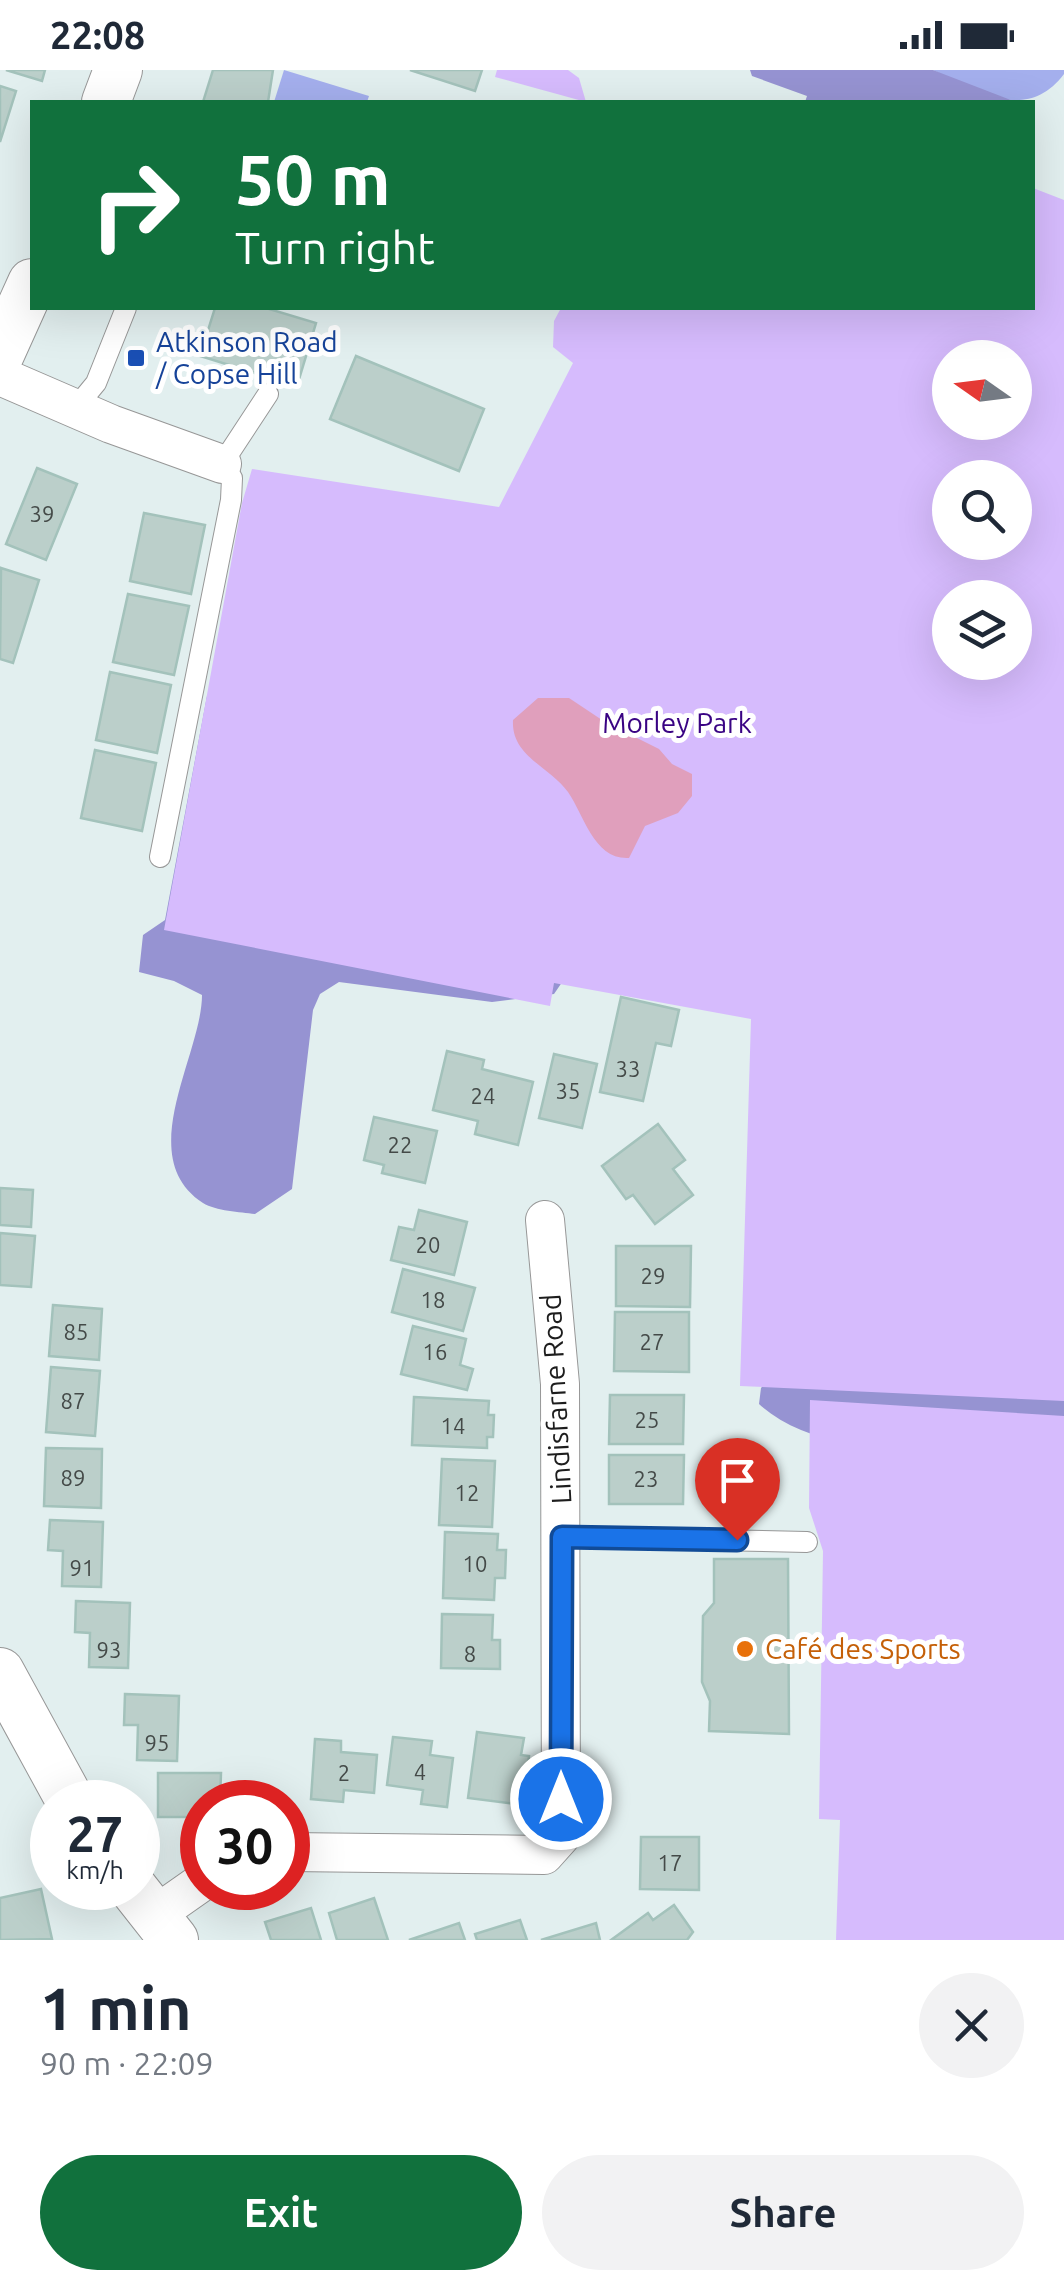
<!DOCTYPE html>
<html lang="en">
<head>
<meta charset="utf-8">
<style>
  body { margin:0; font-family:Ubuntu,sans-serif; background:#f2f2f3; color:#1f2937; height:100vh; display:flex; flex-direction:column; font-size:38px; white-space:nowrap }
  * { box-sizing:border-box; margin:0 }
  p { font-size:32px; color:#747a83 }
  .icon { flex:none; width:55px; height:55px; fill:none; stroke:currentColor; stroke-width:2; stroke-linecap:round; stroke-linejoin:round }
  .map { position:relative; height:1870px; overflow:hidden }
  .details { display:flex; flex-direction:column; background:#fff; flex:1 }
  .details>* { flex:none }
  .guide { position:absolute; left:30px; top:30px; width:1005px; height:210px; border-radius:0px; box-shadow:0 10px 40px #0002; background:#11713d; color:#fff; overflow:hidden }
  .needle { width:65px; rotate:284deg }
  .tools { position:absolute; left:932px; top:270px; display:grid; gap:20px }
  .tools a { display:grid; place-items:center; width:100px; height:100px; border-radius:50%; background:#fff; box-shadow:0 10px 40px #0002; font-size:50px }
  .speed { position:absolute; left:30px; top:1710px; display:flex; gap:20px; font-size:50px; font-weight:700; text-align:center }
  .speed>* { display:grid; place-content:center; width:130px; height:130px; border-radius:50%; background:#fff; box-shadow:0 10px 40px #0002; line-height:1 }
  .speed small { font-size:25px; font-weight:400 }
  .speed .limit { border:15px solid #d22; background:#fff; color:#111 }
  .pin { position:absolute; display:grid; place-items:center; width:85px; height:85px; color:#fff; margin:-102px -42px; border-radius:50% 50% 50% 0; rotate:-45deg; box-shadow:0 0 10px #0007 }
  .pin .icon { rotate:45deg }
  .me { position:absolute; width:110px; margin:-55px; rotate:0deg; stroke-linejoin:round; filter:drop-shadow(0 0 8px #0008) }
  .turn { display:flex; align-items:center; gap:35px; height:210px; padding:0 40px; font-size:45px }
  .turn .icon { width:130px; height:130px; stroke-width:2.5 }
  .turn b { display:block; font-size:70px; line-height:85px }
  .round { display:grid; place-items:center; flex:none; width:105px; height:105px; border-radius:52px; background:#f2f2f3 }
  .overview { display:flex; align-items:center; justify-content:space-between; height:170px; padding:0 40px }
  h1 { font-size:60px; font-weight:600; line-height:75px }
  .button { display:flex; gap:20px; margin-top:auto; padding:20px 40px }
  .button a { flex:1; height:115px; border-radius:60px; background:#11713d; color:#fff; font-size:40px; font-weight:600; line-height:115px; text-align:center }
  .button a+a { background:#f2f2f3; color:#1f2937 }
  .status { display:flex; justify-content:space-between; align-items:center; height:70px; padding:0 50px; background:#fff; direction:ltr }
  .status svg { height:28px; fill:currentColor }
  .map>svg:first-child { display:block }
  .grass { fill:#a4afed }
  .forest { fill:#9693d2 }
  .park { fill:#d6bbfd; fill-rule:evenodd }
  .water { fill:#e09fbc }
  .building { fill:#bbcfca; stroke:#a3c2bb; stroke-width:2.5 }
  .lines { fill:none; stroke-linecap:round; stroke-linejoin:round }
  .service-casing { stroke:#979797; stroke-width:22 }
  .minor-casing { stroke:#979797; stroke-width:40 }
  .tertiary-casing { stroke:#979797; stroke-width:50 }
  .service { stroke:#fff; stroke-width:20 }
  .minor { stroke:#fff; stroke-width:38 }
  .tertiary { stroke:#fff; stroke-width:48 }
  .route-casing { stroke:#114b97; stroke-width:25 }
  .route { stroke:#1a73e8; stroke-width:18 }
  .transit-dot { fill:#1a4fb4; stroke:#fff; stroke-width:4 }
  .food-dot { fill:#e8710a; stroke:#fff; stroke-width:4 }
  .labels { text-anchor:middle; stroke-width:10; stroke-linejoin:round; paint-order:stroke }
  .number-label { font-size:22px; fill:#444a48 }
  .transit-label { font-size:28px; fill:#164399; stroke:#fff; text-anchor:start }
  .park-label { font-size:28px; fill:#390383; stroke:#fff }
  .street-label { font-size:28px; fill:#1d1d1d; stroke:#fff }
  .food-label { font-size:28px; fill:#c56008; stroke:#fff; text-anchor:start }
</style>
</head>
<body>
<div class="status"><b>22:08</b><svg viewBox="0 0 49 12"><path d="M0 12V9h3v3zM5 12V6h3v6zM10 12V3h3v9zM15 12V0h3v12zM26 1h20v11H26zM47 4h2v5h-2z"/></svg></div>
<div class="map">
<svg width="1064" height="1870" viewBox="0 0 1064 1870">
  <rect width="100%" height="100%" fill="#e2efef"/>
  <g class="grass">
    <polygon points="284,0 369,26 367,32 274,32"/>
    <path d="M933,0H1064V4C1027,53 978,22 933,0Z"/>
  </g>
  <g class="forest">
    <polygon points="750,0 933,0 1016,32 805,32 807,26 752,6"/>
    <path d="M207,626L567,905L554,924L492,932L339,912L320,924L313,940L292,1119L255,1144C240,1142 216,1141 203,1133C132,1087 202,985 202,925L174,911L139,902L143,865L165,850Z"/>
    <path d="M774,1304L1064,1317V1380C975,1379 828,1397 759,1334L761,1318Z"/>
  </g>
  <g class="park">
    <polygon points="497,0 568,0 579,8 586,32 495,7"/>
    <path d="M1033,118L1064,130V1331L740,1316L751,949L554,913L550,936L164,860L242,433L252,399L499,437L573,293L553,277L554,251L561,238H1032ZM950,288H1015V352H950ZM950,408H1015V472H950ZM950,528H1015V592H950Z"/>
    <polygon points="810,1330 1064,1346 1064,1870 836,1870 840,1750 819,1749 823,1481 809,1438"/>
  </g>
  <path class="water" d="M538,628H569L605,652L659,679L672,694L692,704V726L678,743L645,756L629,788C594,790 584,745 568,722C549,696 511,686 513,650Z"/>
  <g class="building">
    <polygon points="6,0 45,0 42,11"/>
    <polygon points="213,0 273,0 268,32 203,32"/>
    <polygon points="410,0 482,0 475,21"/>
    <polygon points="0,16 16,21 0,72"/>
    <polygon points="215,238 266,238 316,253 297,316 200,286"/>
    <polygon points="356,286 484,339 459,401 330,349"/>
    <polygon points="37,398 77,414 46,490 6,474"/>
    <polygon points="144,443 205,455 191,524 130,511"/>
    <polygon points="1,498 39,510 13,593 0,589"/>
    <polygon points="128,524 189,536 174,605 113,592"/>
    <polygon points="110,602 171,615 157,683 96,670"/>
    <polygon points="95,680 156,693 142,761 81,748"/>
    <polygon points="621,927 679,940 671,976 656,973 643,1031 600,1022"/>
    <polygon points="447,981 484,990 482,999 533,1012 518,1075 475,1064 478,1051 433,1040"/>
    <polygon points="554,984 597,994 582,1058 539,1048"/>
    <polygon points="374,1047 437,1061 425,1113 382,1103 384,1095 364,1090"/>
    <polygon points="658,1054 685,1090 673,1099 693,1125 655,1154 633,1125 626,1129 602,1096"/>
    <polygon points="0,1118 33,1120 31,1157 0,1155"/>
    <polygon points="419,1140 467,1152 454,1205 391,1190 399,1157 414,1160"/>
    <polygon points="0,1163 35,1166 31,1217 0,1215"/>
    <polygon points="616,1176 691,1176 690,1237 616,1236"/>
    <polygon points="403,1199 475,1218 463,1261 392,1242"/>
    <polygon points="53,1235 102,1239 99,1290 49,1286"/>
    <polygon points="615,1242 689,1242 689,1302 614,1301"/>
    <polygon points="413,1256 466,1269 460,1295 473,1299 467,1320 401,1304"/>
    <polygon points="51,1297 100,1301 95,1366 46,1362"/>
    <polygon points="610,1325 684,1325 683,1374 609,1374"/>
    <polygon points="414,1327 489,1331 488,1345 494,1345 493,1367 487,1367 487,1378 412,1375"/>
    <polygon points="46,1378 102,1379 101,1438 44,1436"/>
    <polygon points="609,1385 684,1385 683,1434 609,1434"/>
    <polygon points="442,1389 495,1391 492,1457 439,1455"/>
    <polygon points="50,1450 103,1452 101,1517 62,1516 63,1481 48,1480"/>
    <polygon points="445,1462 498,1464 497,1480 506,1480 505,1508 495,1508 494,1530 443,1528"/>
    <polygon points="714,1489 788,1489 789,1664 709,1661 710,1631 702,1612 703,1546 714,1533"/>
    <polygon points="76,1531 130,1533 128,1598 89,1597 90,1563 75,1562"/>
    <polygon points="442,1544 493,1545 492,1570 500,1570 500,1599 441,1598"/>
    <polygon points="125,1624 179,1626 177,1691 137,1690 138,1655 124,1655"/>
    <polygon points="477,1662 524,1668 521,1685 529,1686 523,1735 468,1728"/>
    <polygon points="393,1667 432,1671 430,1685 453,1688 447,1737 421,1734 423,1720 387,1715"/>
    <polygon points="315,1669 341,1671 341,1682 377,1685 374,1723 344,1720 343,1732 311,1729"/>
    <polygon points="158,1703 221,1703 220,1732 202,1732 202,1747 158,1747"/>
    <polygon points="641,1767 699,1767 699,1820 640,1819"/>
    <polygon points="41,1819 52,1869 0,1870 0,1828"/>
    <polygon points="374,1828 388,1870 337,1870 329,1843"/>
    <polygon points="674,1835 693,1862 687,1870 611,1870 648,1843 653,1850"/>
    <polygon points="311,1838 321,1870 271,1870 265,1852"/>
    <polygon points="520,1850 527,1870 477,1870 475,1864"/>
    <polygon points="459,1853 465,1870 409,1870"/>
    <polygon points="596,1853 600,1870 541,1870"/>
  </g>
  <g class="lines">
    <g class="service-casing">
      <g id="service">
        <polyline points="77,336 96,313 126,238"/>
        <polyline points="160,787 231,430 232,408 222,394 268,324"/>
        <polyline points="562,1467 807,1472"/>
      </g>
    </g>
    <g class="minor-casing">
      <g id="minor">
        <polyline points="0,306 111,354 222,394"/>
        <polyline points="288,1782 544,1785 561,1766 560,1314 545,1150"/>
        <polyline points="155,1845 202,1812"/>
      </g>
    </g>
    <g class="tertiary-casing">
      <g id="tertiary">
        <polyline points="106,32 118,0"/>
        <polyline points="0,284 32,213"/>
        <polyline points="0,1602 71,1732"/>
        <polyline points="133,1818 174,1870"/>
      </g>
    </g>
    <use href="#service" class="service"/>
    <use href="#minor" class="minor"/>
    <use href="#tertiary" class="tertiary"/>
  </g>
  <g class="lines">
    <g class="route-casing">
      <polyline id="route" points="561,1729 562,1467 737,1470"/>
    </g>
    <use href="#route" class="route"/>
  </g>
  <rect class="transit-dot" x="126" y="278" width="20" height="20" rx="5"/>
  <circle class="food-dot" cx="745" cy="1579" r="10"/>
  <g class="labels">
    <g class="number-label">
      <text x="42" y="452">39</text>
      <text x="628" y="1007">33</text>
      <text x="568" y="1029">35</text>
      <text x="483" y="1034">24</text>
      <text x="400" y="1083">22</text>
      <text x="428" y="1183">20</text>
      <text x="653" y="1214">29</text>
      <text x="433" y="1238">18</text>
      <text x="76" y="1270">85</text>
      <text x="652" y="1280">27</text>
      <text x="435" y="1290">16</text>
      <text x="73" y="1339">87</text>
      <text x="647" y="1358">25</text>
      <text x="453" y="1364">14</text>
      <text x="73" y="1416">89</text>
      <text x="646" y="1417">23</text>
      <text x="467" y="1431">12</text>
      <text x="475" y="1502">10</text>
      <text x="82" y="1506">91</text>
      <text x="109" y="1588">93</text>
      <text x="470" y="1592">8</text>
      <text x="157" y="1681">95</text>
      <text x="420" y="1710">4</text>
      <text x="344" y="1711">2</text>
      <text x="670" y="1801">17</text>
    </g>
    <g class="transit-label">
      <text x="156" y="282">Atkinson Road<tspan x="156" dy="32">/ Copse Hill</tspan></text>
    </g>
    <g class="park-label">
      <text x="677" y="663">Morley Park</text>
    </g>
    <g class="street-label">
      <text transform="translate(556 1329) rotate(-93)" y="10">Lindisfarne Road</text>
    </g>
    <g class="food-label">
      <text x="765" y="1589">Café des Sports</text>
    </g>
  </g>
</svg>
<div class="tools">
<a><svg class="needle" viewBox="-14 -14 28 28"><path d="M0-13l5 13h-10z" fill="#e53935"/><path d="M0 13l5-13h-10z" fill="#747a83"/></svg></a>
<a><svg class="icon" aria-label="search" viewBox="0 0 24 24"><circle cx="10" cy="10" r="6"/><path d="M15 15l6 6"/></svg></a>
<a><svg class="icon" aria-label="layers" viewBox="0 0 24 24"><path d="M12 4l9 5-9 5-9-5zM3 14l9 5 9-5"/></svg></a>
</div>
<div class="speed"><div>27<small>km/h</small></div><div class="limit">30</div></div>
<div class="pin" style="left:737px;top:1470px;background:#d93025"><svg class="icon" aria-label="arrive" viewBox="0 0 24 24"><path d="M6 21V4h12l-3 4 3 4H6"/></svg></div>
<svg class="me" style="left:561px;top:1729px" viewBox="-20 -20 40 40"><circle r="17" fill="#1a73e8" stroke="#fff" stroke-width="3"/><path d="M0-11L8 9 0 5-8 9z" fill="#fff"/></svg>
<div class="guide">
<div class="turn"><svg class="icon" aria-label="right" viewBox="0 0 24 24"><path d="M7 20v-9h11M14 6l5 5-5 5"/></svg><div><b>50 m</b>Turn right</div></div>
</div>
</div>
<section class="details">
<div class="overview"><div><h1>1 min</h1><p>90 m · 22:09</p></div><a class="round"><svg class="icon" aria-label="close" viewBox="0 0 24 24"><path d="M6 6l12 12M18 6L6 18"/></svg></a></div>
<div class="button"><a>Exit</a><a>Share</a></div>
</section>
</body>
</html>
